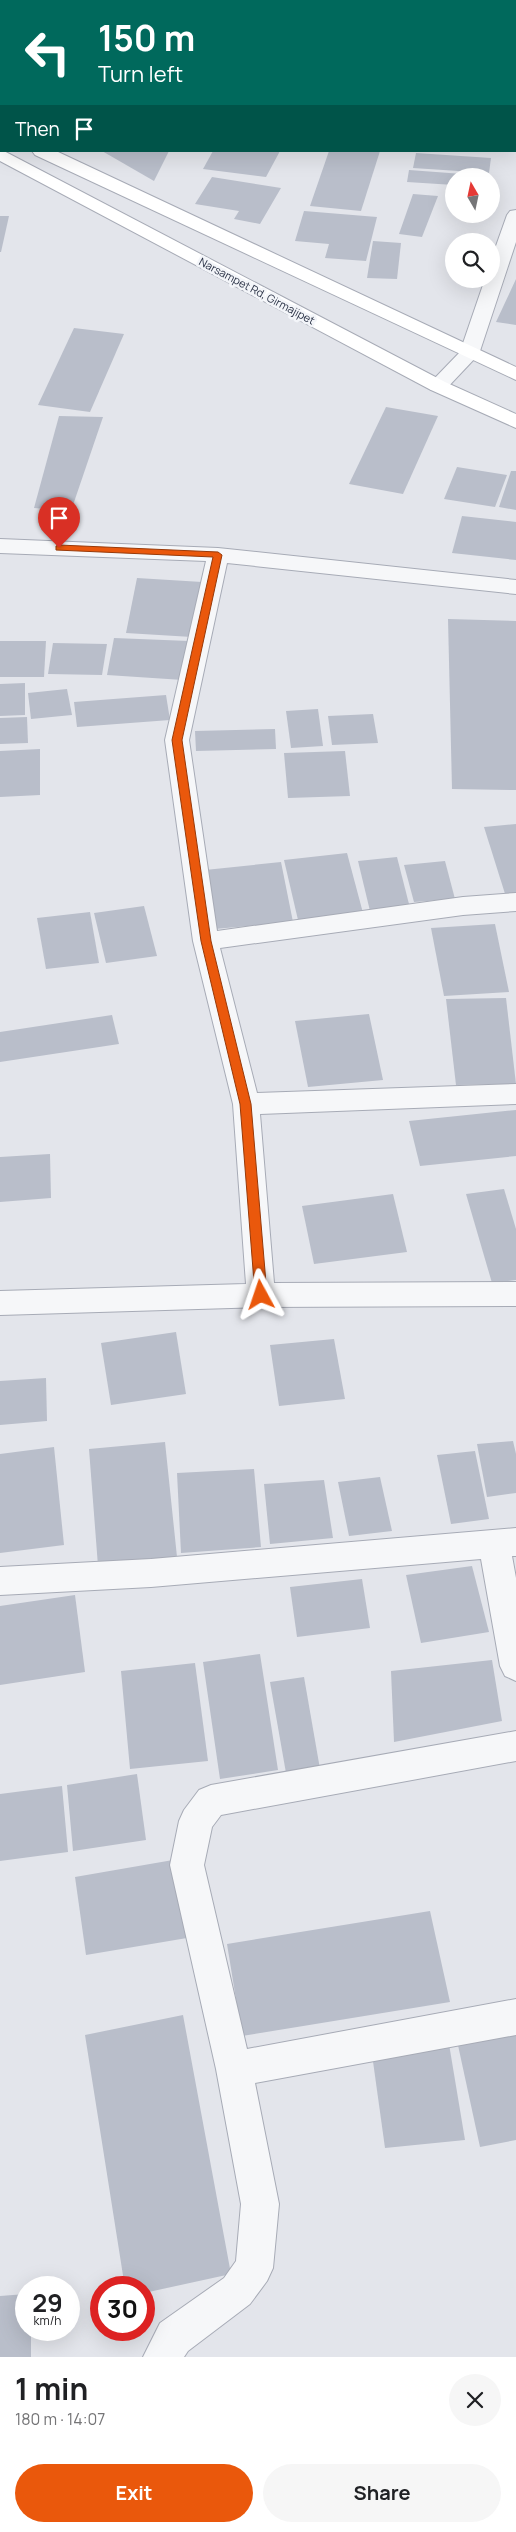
<!DOCTYPE html>
<html lang="en">
<head>
<meta charset="utf-8">
<style>
  body { margin:0; font-family:Manrope,sans-serif; background:#f6f6f6; color:#202124; height:100vh; display:flex; flex-direction:column; font-size:19px; white-space:nowrap }
  * { box-sizing:border-box; margin:0 }
  p { font-size:16px; color:#757577 }
  .icon { flex:none; width:28px; height:28px; fill:none; stroke:currentColor; stroke-width:2; stroke-linecap:round; stroke-linejoin:round }
  .map { position:relative; height:2357px; overflow:hidden }
  .drawer { display:flex; flex-direction:column; background:#fff; flex:1 }
  .drawer>* { flex:none }
  .top-card { position:absolute; left:0px; top:0px; width:516px; height:152px; box-shadow:0 5px 20px #0002; background:#00695c; color:#fff; overflow:hidden }
  .needle { width:32px; rotate:351deg }
  .fabs { position:absolute; left:445px; top:168px; display:grid; gap:10px }
  .fabs a { display:grid; place-items:center; width:55px; height:55px; border-radius:50%; background:#fff; box-shadow:0 5px 20px #0002; font-size:25px }
  .speed { position:absolute; left:15px; top:2276px; display:flex; gap:10px; font-size:25px; font-weight:700; text-align:center }
  .speed>* { display:grid; place-content:center; width:65px; height:65px; border-radius:50%; background:#fff; box-shadow:0 5px 20px #0002; line-height:1 }
  .speed small { font-size:12px; font-weight:400 }
  .speed .limit { border:8px solid #d22; background:#fff; color:#111 }
  .pin { position:absolute; display:grid; place-items:center; width:42px; height:42px; color:#fff; margin:-51px -21px; border-radius:50% 50% 50% 0; rotate:-45deg; box-shadow:0 0 5px #0007 }
  .pin .icon { rotate:45deg }
  .me { position:absolute; width:55px; margin:-28px; rotate:355deg; stroke-linejoin:round; filter:drop-shadow(0 0 4px #0008) }
  .turn { display:flex; align-items:center; gap:18px; height:105px; padding:0 15px; font-size:22px }
  .turn .icon { width:65px; height:65px; stroke-width:2.5 }
  .turn b { display:block; font-size:35px; line-height:42px }
  .then { display:flex; align-items:center; height:48px; padding:0 15px; background:#0003; gap:10px; font-size:19px }
  .round { display:grid; place-items:center; flex:none; width:52px; height:52px; border-radius:26px; background:#f6f6f6 }
  .overview { display:flex; align-items:center; justify-content:space-between; height:85px; padding:0 15px }
  h1 { font-size:30px; font-weight:700; line-height:38px }
  .action { display:flex; gap:10px; margin-top:auto; padding:10px 15px }
  .action a { flex:1; height:58px; border-radius:30px; background:#ea580c; color:#fff; font-size:20px; font-weight:700; line-height:58px; text-align:center }
  .action a+a { background:#f6f6f6; color:#202124 }
  .map>svg:first-child { display:block }
  .building { fill:#b9beca }
  .lines { fill:none; stroke-linecap:round; stroke-linejoin:round }
  .minor-casing { stroke:#a7abb6; stroke-width:2 }
  .secondary-casing { stroke:#a7abb6; stroke-width:2 }
  .minor { fill:#f6f7f9; fill-rule:evenodd }
  .secondary { fill:#fff; fill-rule:evenodd }
  .route { fill:#ea580c; stroke:#983908 }
  .labels { text-anchor:middle; stroke-width:5; stroke-linejoin:round; paint-order:stroke }
  .far-street-label { font-size:11px; fill:#293145; stroke:#f3f5f9 }
</style>
</head>
<body>
<div class="map">
<svg width="516" height="2357" viewBox="0 0 516 2357">
  <rect width="100%" height="100%" fill="#e3e5eb"/>
  <g class="building">
    <polygon points="102,151 169,151 154,181"/>
    <polygon points="213,151 280,151 266,177 203,169"/>
    <polygon points="329,151 380,151 361,211 310,206"/>
    <polygon points="416,153 491,158 489,173 413,168"/>
    <polygon points="409,170 476,175 475,176 454,176 454,185 407,182"/>
    <polygon points="212,177 281,188 260,224 234,219 239,211 195,204"/>
    <polygon points="413,194 438,196 422,237 399,234"/>
    <polygon points="304,211 377,217 366,261 325,258 329,244 295,241"/>
    <polygon points="0,216 9,216 1,252 0,252"/>
    <polygon points="373,241 401,243 397,279 367,278"/>
    <polygon points="516,279 516,325 496,322"/>
    <polygon points="74,328 124,334 90,412 38,405"/>
    <polygon points="386,407 438,416 403,494 349,484"/>
    <polygon points="59,416 103,417 71,511 34,508"/>
    <polygon points="457,467 507,475 495,507 444,499"/>
    <polygon points="511,471 516,471 516,510 499,507"/>
    <polygon points="462,516 516,522 516,560 452,553"/>
    <polygon points="137,578 202,582 192,637 126,633"/>
    <polygon points="448,619 516,621 516,790 452,789"/>
    <polygon points="114,638 189,641 183,680 107,675"/>
    <polygon points="0,641 46,641 44,677 0,677"/>
    <polygon points="53,643 107,644 102,675 48,674"/>
    <polygon points="25,683 25,715 0,716 0,684"/>
    <polygon points="67,689 72,715 31,719 28,693"/>
    <polygon points="166,695 170,720 77,727 74,702"/>
    <polygon points="318,709 323,746 291,748 286,711"/>
    <polygon points="373,714 378,743 332,745 328,716"/>
    <polygon points="27,717 28,743 0,744 0,718"/>
    <polygon points="275,729 276,749 196,751 195,731"/>
    <polygon points="40,749 40,795 0,797 0,751"/>
    <polygon points="345,751 350,796 288,798 284,753"/>
    <polygon points="516,824 516,896 506,897 484,827"/>
    <polygon points="347,853 363,913 298,920 284,860"/>
    <polygon points="397,857 410,908 370,911 358,861"/>
    <polygon points="445,861 455,899 414,902 404,865"/>
    <polygon points="281,862 293,922 215,929 205,870"/>
    <polygon points="144,906 157,956 106,963 94,913"/>
    <polygon points="90,912 99,963 46,969 37,918"/>
    <polygon points="495,924 509,992 444,996 431,928"/>
    <polygon points="506,998 516,1084 456,1085 446,999"/>
    <polygon points="369,1014 383,1080 308,1087 295,1021"/>
    <polygon points="112,1015 119,1044 0,1062 0,1032"/>
    <polygon points="516,1110 516,1156 420,1166 409,1121"/>
    <polygon points="50,1154 51,1198 0,1202 0,1157"/>
    <polygon points="504,1189 516,1229 516,1280 492,1283 466,1194"/>
    <polygon points="393,1194 407,1252 314,1264 302,1206"/>
    <polygon points="176,1332 186,1394 111,1405 101,1343"/>
    <polygon points="334,1339 345,1399 279,1406 270,1345"/>
    <polygon points="46,1378 47,1421 0,1425 0,1381"/>
    <polygon points="513,1441 516,1454 516,1493 487,1497 477,1444"/>
    <polygon points="165,1442 177,1557 98,1566 89,1449"/>
    <polygon points="54,1447 64,1545 0,1553 0,1454"/>
    <polygon points="475,1451 489,1519 451,1524 437,1455"/>
    <polygon points="254,1469 261,1547 181,1553 177,1473"/>
    <polygon points="380,1477 392,1531 349,1536 338,1482"/>
    <polygon points="324,1480 333,1538 270,1544 264,1484"/>
    <polygon points="472,1566 489,1632 421,1643 406,1575"/>
    <polygon points="362,1579 370,1628 297,1637 290,1587"/>
    <polygon points="75,1595 85,1672 0,1685 0,1606"/>
    <polygon points="260,1654 278,1770 220,1779 203,1662"/>
    <polygon points="492,1660 502,1721 394,1742 391,1671"/>
    <polygon points="195,1663 208,1761 130,1769 121,1671"/>
    <polygon points="304,1677 320,1769 286,1773 270,1682"/>
    <polygon points="137,1774 146,1840 73,1851 67,1785"/>
    <polygon points="62,1786 68,1852 0,1861 0,1794"/>
    <polygon points="173,1860 187,1938 86,1955 75,1877"/>
    <polygon points="430,1911 450,2002 242,2036 227,1944"/>
    <polygon points="183,2015 231,2274 144,2293 144,2288 125,2288 85,2035"/>
    <polygon points="516,2025 516,2140 480,2147 456,2036"/>
    <polygon points="448,2038 465,2140 385,2148 371,2047"/>
    <polygon points="26,2294 26,2330 31,2330 31,2357 0,2357 0,2296"/>
  </g>
  <g class="lines">
    <g class="minor-casing">
      <g id="minor">
        <polygon points="101,0 142,0 100,1"/>
        <rect x="329" y="0" width="16" height="1"/>
        <rect x="0" y="1" width="1" height="11"/>
        <polygon points="516,210 516,242 479,354 445,390 431,390 428,386 431,382 460,352 485,279 491,279 491,260 507,215 510,211"/>
        <polygon points="0,539 218,548 516,580 516,594 227,563 189,740 217,931 463,897 516,893 516,911 463,915 220,948 257,1093 516,1084 516,1104 260,1114 274,1283 516,1282 516,1306 261,1307 0,1315 0,1291 246,1284 233,1104 193,941 165,740 206,561 0,553"/>
        <polygon points="516,1528 516,1556 512,1556 516,1578 516,1681 505,1676 500,1666 481,1559 151,1587 0,1595 0,1567 151,1559"/>
        <polygon points="516,1731 516,1761 221,1815 212,1827 204,1865 247,2049 516,1999 516,2035 255,2083 279,2204 273,2268 267,2281 250,2304 188,2351 184,2357 143,2357 160,2323 224,2278 236,2261 241,2204 216,2069 170,1865 179,1821 184,1810 199,1790 211,1785"/>
      </g>
    </g>
    <g class="secondary-casing">
      <g id="secondary">
        <rect x="0" y="124" width="1" height="11"/>
        <polygon points="0,149 445,382 516,414 516,428 431,390 0,161"/>
        <polygon points="32,151 56,151 516,367 516,380 35,155"/>
      </g>
    </g>
    <use href="#minor" class="minor"/>
    <use href="#secondary" class="secondary"/>
  </g>
  <polygon class="route" points="59,545 218,552 222,555 182,740 211,941 251,1104 267,1295 261,1300 255,1295 240,1104 201,941 172,740 213,557 56,550 56,546"/>
  <g class="labels">
    <g class="far-street-label">
      <text transform="translate(257 291) rotate(28)" y="4">Narsampet Rd, Girmajipet</text>
    </g>
  </g>
</svg>
<div class="fabs">
<a><svg class="needle" viewBox="-14 -14 28 28"><path d="M0-13l5 13h-10z" fill="#e53935"/><path d="M0 13l5-13h-10z" fill="#757577"/></svg></a>
<a><svg class="icon" aria-label="search" viewBox="0 0 24 24"><circle cx="10" cy="10" r="6"/><path d="M15 15l6 6"/></svg></a>
</div>
<div class="speed"><div>29<small>km/h</small></div><div class="limit">30</div></div>
<div class="pin" style="left:59px;top:548px;background:#d93025"><svg class="icon" aria-label="arrive" viewBox="0 0 24 24"><path d="M6 21V4h12l-3 4 3 4H6"/></svg></div>
<svg class="me" style="left:261px;top:1295px" viewBox="-20 -20 40 40"><path d="M0-17L14 15 0 8-14 15z" fill="#ea580c" stroke="#fff" stroke-width="4"/></svg>
<div class="top-card">
<div class="turn"><svg class="icon" aria-label="left" viewBox="0 0 24 24"><path d="M17 20v-9H6M10 6l-5 5 5 5"/></svg><div><b>150 m</b>Turn left</div></div>
<div class="then">Then<svg class="icon" aria-label="arrive" viewBox="0 0 24 24"><path d="M6 21V4h12l-3 4 3 4H6"/></svg></div>
</div>
</div>
<section class="drawer">
<div class="overview"><div><h1>1 min</h1><p>180 m · 14:07</p></div><a class="round"><svg class="icon" aria-label="close" viewBox="0 0 24 24"><path d="M6 6l12 12M18 6L6 18"/></svg></a></div>
<div class="action"><a>Exit</a><a>Share</a></div>
</section>
</body>
</html>
